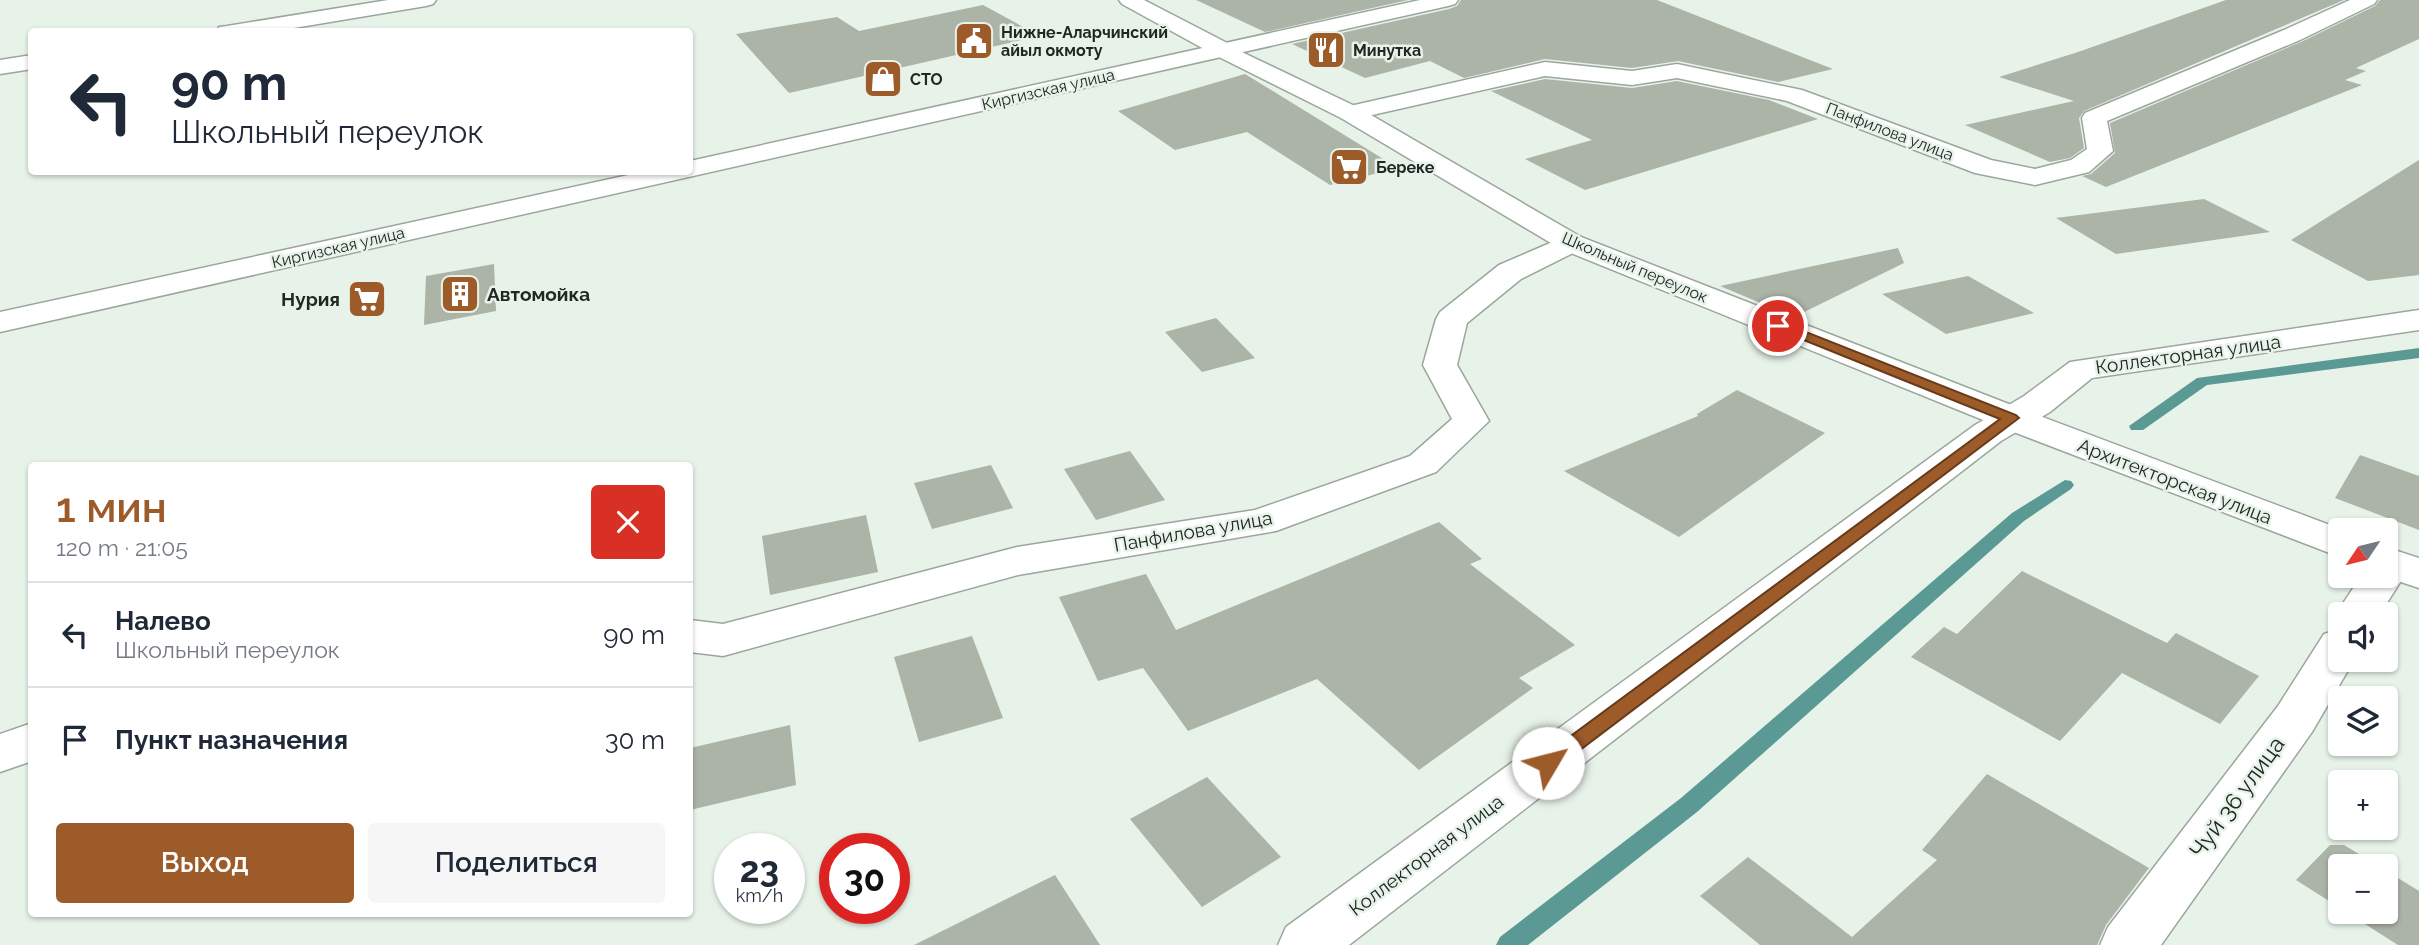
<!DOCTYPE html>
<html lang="ru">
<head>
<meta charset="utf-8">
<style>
  body { margin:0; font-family:Raleway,sans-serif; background:#f6f6f7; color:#1f2937; height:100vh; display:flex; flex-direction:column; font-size:26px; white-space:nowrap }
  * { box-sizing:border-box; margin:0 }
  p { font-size:23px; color:#747a83 }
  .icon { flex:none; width:38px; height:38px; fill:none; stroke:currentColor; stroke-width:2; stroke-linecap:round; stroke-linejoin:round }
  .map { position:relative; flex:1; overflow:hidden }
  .side { position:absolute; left:28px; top:462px; width:665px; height:455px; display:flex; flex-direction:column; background:#fff; border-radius:7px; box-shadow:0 2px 5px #0004 }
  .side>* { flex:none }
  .top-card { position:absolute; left:28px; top:28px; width:665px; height:147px; border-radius:7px; box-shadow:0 2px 5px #0004; background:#fff; color:#1f2937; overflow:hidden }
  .needle { width:46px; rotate:235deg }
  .fabs { position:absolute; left:2328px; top:518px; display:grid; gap:14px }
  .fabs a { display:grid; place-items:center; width:70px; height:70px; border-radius:7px; background:#fff; box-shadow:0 2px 5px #0004; font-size:35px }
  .speed { position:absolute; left:714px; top:833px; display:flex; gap:14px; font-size:35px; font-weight:700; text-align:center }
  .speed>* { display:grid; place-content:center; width:91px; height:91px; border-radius:50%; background:#fff; box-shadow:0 2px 5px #0004; line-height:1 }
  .speed small { font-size:18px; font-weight:400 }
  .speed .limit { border:10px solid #d22; background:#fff; color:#111 }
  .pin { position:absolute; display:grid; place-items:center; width:60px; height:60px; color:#fff; margin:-30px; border:4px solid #fff; border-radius:50%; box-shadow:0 2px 7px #0007 }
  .me { position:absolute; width:77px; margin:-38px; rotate:53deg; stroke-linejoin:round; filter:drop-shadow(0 0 5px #0008) }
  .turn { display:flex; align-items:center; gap:24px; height:147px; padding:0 28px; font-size:32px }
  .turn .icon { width:91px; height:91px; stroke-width:2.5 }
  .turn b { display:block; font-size:49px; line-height:60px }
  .round { display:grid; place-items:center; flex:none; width:74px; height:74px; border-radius:7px; background:#f6f6f7 }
  .summary { display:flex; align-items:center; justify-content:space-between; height:119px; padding:0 28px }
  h1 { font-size:42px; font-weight:600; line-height:52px; color:#9d5b29 }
  .action { display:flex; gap:14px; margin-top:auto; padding:14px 28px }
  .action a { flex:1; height:80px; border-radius:7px; background:#9d5b29; color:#fff; font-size:28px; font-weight:600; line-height:80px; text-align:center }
  .action a+a { background:#f6f6f7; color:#1f2937 }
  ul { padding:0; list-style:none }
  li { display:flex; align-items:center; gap:21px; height:105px; padding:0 28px; border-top:2px solid #e0e1e3 }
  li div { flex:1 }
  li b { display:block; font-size:26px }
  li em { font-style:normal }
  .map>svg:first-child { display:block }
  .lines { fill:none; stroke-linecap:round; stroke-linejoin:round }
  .stream { fill:#5b9a94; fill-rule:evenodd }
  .building { fill:#acb3a7 }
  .minor-casing { stroke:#9ba69d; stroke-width:3 }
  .tertiary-casing { stroke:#9ba69d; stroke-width:3 }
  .secondary-casing { stroke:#9ba69d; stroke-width:3 }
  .minor { fill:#fff; fill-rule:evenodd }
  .tertiary { fill:#fff; fill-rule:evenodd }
  .secondary { fill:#fff; fill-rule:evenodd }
  .route { fill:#9d5b29; stroke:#663b1b; stroke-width:2 }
  .labels { text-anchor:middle; stroke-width:5; stroke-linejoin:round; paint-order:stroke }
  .far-poi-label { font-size:16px; font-weight:bold; fill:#222723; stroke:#e7f3e9; text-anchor:start }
  .far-street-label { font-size:16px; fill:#222723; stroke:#e7f3e9 }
  .poi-label { font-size:19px; font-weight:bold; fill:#222723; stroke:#e7f3e9; text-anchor:start }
  .street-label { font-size:19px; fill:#222723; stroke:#e7f3e9 }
  .near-street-label { font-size:23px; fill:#222723; stroke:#e7f3e9 }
</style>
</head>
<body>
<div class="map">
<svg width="2419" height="945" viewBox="0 0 2419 945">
  <rect width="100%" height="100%" fill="#e7f3e9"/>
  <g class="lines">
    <g class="stream">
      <polygon points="2419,348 2419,358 2207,385 2143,430 2131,430 2129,426 2197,378"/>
      <polygon points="2065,480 2071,481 2074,485 2071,489 2024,521 1697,812 1528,945 1496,945 1500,937 1681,798 2012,513"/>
    </g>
  </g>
  <g class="building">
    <polygon points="1196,0 1408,0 1265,32"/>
    <polygon points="1461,0 1657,0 1833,69 1778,82 1678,61 1632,68 1545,59 1464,78 1430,61 1365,78 1292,44 1449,9 1457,6"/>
    <polygon points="2226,0 2344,0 2084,111 2079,118 2084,148 2070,158 2050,162 1965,125 2074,101 1999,77 2078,52"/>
    <polygon points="2380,0 2419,0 2419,39 2356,68 2366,71 2345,80 2362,85 2106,187 2082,176 2091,174 2115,153 2110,123 2301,42 2375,6"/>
    <polygon points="983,5 1040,36 789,93 736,34 837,17 859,31"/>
    <polygon points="1245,74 1398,168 1330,185 1247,132 1175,150 1118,111"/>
    <polygon points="1545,79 1632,88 1677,81 1769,100 1818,119 1585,190 1525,159 1592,140 1491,91"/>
    <polygon points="2419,160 2419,275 2368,281 2291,240"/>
    <polygon points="2204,199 2270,232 2116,254 2056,218"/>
    <polygon points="1898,248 1904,263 1794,317 1720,286"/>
    <polygon points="494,264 496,311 424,325 426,276"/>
    <polygon points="1968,276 2034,313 1946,334 1882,294"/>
    <polygon points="1216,318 1255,358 1202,372 1165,332"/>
    <polygon points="1737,390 1825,433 1679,537 1564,471 1698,416 1697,414"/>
    <polygon points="1130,451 1165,500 1096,520 1064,469"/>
    <polygon points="2360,455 2419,476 2419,530 2335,498"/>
    <polygon points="991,465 1013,508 932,529 914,483"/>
    <polygon points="866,515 878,572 770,595 762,536"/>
    <polygon points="1439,522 1482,559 1470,564 1575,645 1519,678 1533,688 1419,770 1317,679 1188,731 1143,668 1098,681 1059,597 1146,574 1176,630"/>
    <polygon points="2022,571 2167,643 2176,633 2259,676 2220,724 2122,673 2060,741 1911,657 1944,627 1957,634"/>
    <polygon points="972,636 1003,718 919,742 894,657"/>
    <polygon points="790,725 796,785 690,810 690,748"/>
    <polygon points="1987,774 2149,868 2106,925 2097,945 1760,945 1700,896 1748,857 1852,937 1937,860 1922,850"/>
    <polygon points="1207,777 1281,857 1202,907 1130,819"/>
    <polygon points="2330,845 2344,845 2379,866 2340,866 2340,908 2296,880"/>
    <polygon points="2385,870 2419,891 2419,945 2398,945 2346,912 2385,912"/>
    <polygon points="1055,875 1100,945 914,945"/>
  </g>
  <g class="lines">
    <g class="minor-casing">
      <g id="minor">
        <polygon points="388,0 436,0 433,4 426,6 270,32 217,32 219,27 227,26"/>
        <polygon points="1119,0 1144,0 1231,45 1234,50 1231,55 1215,55 1122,4"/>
        <polygon points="2350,0 2377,0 2374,4 2300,40 2107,121 2113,151 2089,172 2035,185 1975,173 1787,101 1677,78 1632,85 1545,76 1350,120 1341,118 1338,113 1341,108 1350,106 1545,62 1632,71 1677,64 1802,90 1991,160 2035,169 2071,160 2087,149 2082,118 2085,113 2284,30"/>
        <polygon points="32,55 32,69 0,74 0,60"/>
        <polygon points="1571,234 1581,237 1586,243 1581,249 1521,279 1467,323 1457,365 1489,421 1436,472 1276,531 1018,575 723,656 690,652 690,620 723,624 1017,547 1255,510 1410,456 1452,419 1423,365 1436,319 1440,312 1499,265"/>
        <polygon points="2419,310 2419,330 2092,378 2050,412 2001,441 1349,945 1278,945 1286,927 1975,425 2024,396 2070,362"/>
        <polygon points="2385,563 2398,566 2404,576 2380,614 2340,614 2340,620 2336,614 2361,576 2385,576"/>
        <polygon points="2340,629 2340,660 2354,660 2312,732 2161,945 2100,945 2108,927 2278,706 2324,634"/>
        <polygon points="32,723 32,761 0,772 0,734"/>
      </g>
    </g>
    <g class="tertiary-casing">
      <g id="tertiary">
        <polygon points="1223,43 1359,108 1581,237 2024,410 2343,530 2340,530 2340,557 1998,426 1561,249 1341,118 1215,55 1212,50 1215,45"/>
        <polygon points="2385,547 2419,558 2419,588 2383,576 2385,576"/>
      </g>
    </g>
    <g class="secondary-casing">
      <polygon id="secondary" points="1420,0 1458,0 1455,4 1448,6 0,332 0,312 642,172 690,172 690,161"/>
    </g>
    <use href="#minor" class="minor"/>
    <use href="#tertiary" class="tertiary"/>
    <use href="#secondary" class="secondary"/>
  </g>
  <polygon class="route" points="1778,321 2016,415 2019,418 1555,769 1548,771 1541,769 1538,763 1541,758 2000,419 1774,328 1774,323"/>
  <defs>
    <g id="civic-square" transform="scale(2.0125)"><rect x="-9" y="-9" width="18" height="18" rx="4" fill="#9d5b29" stroke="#e7f3e9"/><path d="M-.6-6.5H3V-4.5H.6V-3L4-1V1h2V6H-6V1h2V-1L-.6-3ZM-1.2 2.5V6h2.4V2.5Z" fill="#fff"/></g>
    <g id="restaurant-square" transform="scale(2.0125)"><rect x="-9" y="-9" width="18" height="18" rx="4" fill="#9d5b29" stroke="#e7f3e9"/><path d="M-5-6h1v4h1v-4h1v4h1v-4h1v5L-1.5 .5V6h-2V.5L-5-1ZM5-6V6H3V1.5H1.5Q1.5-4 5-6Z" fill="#fff"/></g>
    <g id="shop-square" transform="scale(2.0125)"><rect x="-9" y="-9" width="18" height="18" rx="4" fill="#9d5b29" stroke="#e7f3e9"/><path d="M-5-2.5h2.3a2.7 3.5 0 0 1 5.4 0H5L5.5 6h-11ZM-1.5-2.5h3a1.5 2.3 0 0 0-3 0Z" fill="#fff"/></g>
    <g id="supermarket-square" transform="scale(2.0125)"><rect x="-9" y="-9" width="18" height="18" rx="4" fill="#9d5b29" stroke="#e7f3e9"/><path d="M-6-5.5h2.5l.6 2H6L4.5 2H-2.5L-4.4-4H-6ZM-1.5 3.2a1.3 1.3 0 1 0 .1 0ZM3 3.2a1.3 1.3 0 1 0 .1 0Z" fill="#fff"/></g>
    <g id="building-square" transform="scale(2.0125)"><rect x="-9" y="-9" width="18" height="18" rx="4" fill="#9d5b29" stroke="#e7f3e9"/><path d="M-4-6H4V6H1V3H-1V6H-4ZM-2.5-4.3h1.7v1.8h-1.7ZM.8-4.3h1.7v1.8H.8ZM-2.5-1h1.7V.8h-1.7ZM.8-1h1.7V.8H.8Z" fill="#fff"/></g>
  </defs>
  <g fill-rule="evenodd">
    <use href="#civic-square" x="974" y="41"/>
    <use href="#restaurant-square" x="1326" y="50"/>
    <use href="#shop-square" x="883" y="79"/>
    <use href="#supermarket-square" x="1349" y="167"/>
    <use href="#building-square" x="460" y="294"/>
    <use href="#supermarket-square" x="367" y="299"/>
  </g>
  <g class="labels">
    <g class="far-poi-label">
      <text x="1001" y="38">Нижне-Аларчинский<tspan x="1001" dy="18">айыл окмоту</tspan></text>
      <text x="1353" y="56">Минутка</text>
      <text x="910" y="85">СТО</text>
      <text x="1376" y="173">Береке</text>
    </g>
    <g class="far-street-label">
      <text transform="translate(1048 89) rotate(-13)" y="6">Киргизская улица</text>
      <text transform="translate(1890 131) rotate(21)" y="6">Панфилова улица</text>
      <text transform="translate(338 247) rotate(-13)" y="6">Киргизская улица</text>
      <text transform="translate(1635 267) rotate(23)" y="6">Школьный переулок</text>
    </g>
    <g class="poi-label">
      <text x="487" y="301">Автомойка</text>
      <text x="340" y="306" text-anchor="end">Нурия</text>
    </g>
    <g class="street-label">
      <text transform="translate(2188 354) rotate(-8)" y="7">Коллекторная улица</text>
      <text transform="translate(2175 481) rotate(21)" y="7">Архитекторская улица</text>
      <text transform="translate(1193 531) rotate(-10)" y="7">Панфилова улица</text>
      <text transform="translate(1426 855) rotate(-37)" y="7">Коллекторная улица</text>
    </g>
    <g class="near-street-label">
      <text transform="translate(2237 797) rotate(-54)" y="8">Чуй 36 улица</text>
    </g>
  </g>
</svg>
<div class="fabs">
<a><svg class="needle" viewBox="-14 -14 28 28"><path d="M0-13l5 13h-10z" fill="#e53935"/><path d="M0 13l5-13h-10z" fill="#747a83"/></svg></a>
<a><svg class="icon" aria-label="sound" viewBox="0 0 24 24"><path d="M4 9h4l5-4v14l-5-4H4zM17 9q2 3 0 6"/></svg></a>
<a><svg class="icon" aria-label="layers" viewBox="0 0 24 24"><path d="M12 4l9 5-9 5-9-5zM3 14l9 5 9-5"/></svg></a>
<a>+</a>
<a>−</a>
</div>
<div class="speed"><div>23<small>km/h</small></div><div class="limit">30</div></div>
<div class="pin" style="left:1778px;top:326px;background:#d93025"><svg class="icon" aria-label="arrive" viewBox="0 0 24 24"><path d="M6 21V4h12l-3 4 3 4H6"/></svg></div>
<svg class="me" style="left:1548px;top:763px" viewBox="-20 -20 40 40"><circle r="19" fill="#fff"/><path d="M0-13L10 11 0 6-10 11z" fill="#9d5b29"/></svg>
<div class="top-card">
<div class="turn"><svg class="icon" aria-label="left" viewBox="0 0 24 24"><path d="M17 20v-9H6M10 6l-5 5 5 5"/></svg><div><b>90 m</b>Школьный переулок</div></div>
</div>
<section class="side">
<div class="summary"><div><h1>1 мин</h1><p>120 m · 21:05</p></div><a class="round" style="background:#d93025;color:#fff"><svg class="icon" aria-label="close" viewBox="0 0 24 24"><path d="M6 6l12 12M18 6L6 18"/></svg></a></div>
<ul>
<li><svg class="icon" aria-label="left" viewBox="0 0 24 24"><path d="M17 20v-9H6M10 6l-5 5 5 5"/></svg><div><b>Налево</b><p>Школьный переулок</p></div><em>90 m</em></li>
<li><svg class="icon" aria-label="arrive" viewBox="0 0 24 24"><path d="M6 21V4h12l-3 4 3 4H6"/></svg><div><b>Пункт назначения</b></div><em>30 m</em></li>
</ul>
<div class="action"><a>Выход</a><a>Поделиться</a></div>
</section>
</div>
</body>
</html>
